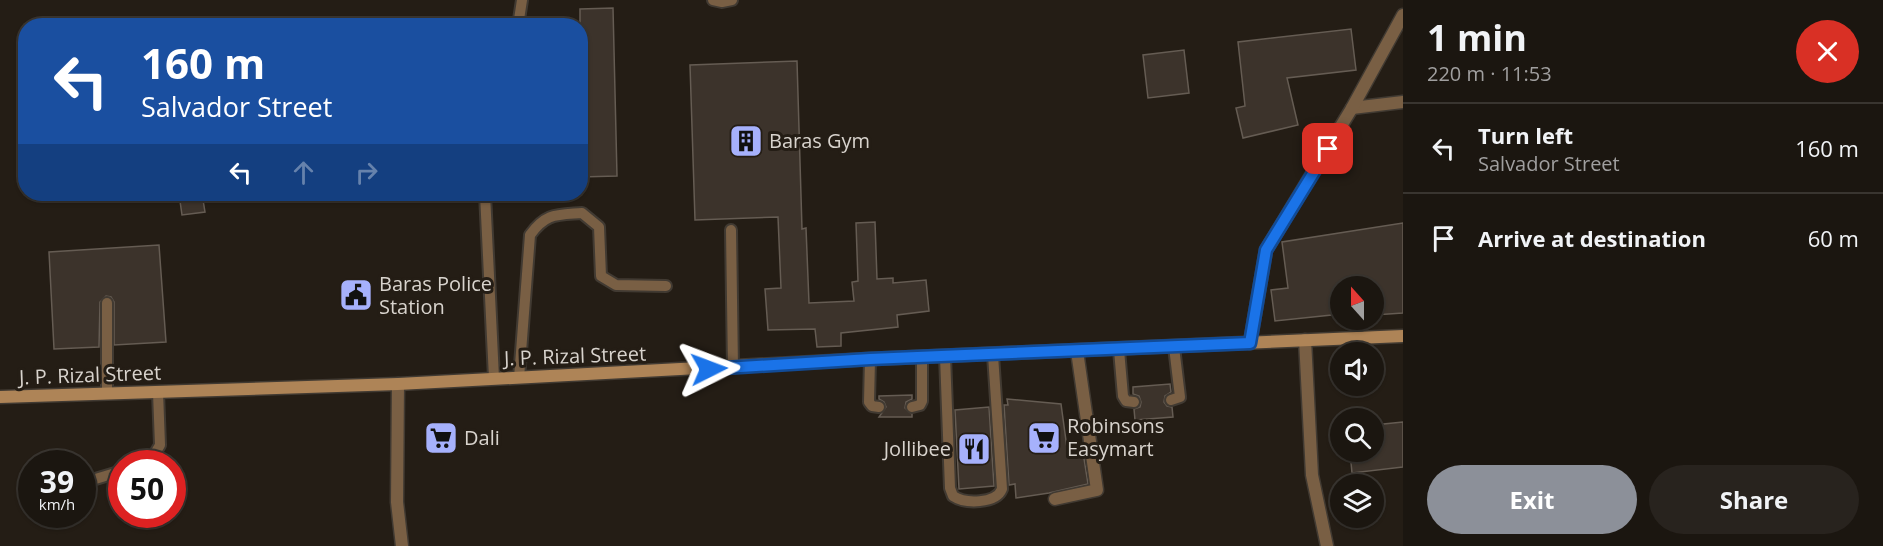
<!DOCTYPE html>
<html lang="en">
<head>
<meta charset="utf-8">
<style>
  body { margin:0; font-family:"Open Sans",sans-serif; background:#28231e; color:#f1f3f6; height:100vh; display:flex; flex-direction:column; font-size:22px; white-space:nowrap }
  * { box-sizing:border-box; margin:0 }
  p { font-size:20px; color:#a09f9f }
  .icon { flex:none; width:33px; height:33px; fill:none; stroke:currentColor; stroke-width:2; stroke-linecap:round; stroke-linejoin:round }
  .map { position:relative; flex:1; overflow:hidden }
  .sheet { display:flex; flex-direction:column; background:#1b1610; width:480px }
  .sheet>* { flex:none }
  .banner { position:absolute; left:18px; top:18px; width:570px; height:183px; border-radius:24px; box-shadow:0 2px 4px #0004,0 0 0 2px #393530; background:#1a4fa0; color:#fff; overflow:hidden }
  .needle { width:39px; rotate:339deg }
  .controls { position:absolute; left:1330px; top:276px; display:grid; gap:12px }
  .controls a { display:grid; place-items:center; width:54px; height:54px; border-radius:50%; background:#1b1610; box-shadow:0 2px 4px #0004,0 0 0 2px #393530; font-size:30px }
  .speed { position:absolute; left:18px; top:450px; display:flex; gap:12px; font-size:30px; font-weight:700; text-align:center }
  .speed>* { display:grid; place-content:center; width:78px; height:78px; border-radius:50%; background:#1b1610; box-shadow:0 2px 4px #0004,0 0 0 2px #393530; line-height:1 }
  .speed small { font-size:15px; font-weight:400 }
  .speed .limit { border:9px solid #d22; background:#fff; color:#111 }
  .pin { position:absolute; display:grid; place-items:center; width:51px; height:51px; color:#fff; margin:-26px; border-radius:12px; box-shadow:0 3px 9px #0006 }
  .me { position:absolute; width:66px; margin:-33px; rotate:87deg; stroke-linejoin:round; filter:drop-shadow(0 0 4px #0008) }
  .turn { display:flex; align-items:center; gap:21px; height:126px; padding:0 24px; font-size:27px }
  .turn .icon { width:78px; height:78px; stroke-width:2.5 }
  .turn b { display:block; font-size:42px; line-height:51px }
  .lanes { display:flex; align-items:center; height:57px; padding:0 24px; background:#0003; justify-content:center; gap:30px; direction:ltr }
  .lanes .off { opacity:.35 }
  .round { display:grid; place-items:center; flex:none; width:63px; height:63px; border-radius:32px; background:#28231e }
  .headline { display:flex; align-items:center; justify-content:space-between; height:102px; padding:0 24px }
  h1 { font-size:36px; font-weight:700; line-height:45px }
  .cta { display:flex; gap:12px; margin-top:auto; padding:12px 24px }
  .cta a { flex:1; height:69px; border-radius:36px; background:#8c9099; color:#fff; font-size:24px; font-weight:700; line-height:69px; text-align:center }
  .cta a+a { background:#28231e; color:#f1f3f6 }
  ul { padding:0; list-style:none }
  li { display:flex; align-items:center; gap:18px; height:90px; padding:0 24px; border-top:2px solid #393530 }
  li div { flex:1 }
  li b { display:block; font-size:22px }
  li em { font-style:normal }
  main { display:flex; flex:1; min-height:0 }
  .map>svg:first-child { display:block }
  .building { fill:#3c332b; stroke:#655c53; stroke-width:1.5 }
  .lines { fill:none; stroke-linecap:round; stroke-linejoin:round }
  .service-casing { stroke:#413a32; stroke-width:14 }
  .minor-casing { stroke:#413a32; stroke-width:15 }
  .tertiary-casing { stroke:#413a32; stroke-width:15 }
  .secondary-casing { stroke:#413a32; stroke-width:15 }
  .service { stroke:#795f44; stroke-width:10 }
  .minor { stroke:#795f44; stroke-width:12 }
  .tertiary { stroke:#795f44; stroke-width:12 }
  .secondary { stroke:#ae8457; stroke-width:12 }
  .route-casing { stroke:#114b97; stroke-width:15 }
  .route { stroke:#1a73e8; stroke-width:10 }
  .labels { text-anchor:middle; stroke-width:6; stroke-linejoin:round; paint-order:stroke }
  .poi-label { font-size:20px; fill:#d8d3cd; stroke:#241d15; text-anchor:start }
  .street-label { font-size:20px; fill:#d8d3cd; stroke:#241d15 }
</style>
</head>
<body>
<main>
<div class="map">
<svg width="1403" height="546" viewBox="0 0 1403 546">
  <rect width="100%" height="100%" fill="#241d15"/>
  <g class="building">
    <polygon points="613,8 617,176 580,177 580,9"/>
    <polygon points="1351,29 1356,70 1287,78 1298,125 1243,138 1236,108 1245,106 1238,42"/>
    <polygon points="1184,50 1189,93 1148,98 1143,55"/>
    <polygon points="797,61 802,229 806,228 809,303 854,301 852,282 858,281 856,223 875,222 877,279 893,278 893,283 926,280 929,311 897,315 898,327 841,333 841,346 817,347 815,329 768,330 765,289 781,288 778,217 695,220 690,65"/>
    <polygon points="179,194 202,194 205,212 182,215"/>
    <polygon points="1403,223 1403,313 1374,315 1374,286 1341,286 1341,314 1275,321 1271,290 1288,288 1282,242"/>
    <polygon points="159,245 166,342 114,345 114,302 111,297 106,296 100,302 99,347 54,349 49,252"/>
    <polygon points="1170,384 1171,392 1165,396 1164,402 1167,406 1172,407 1173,417 1135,420 1134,409 1140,407 1141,402 1139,396 1133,394 1133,387"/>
    <polygon points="912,395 912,399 906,402 905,408 912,414 912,417 879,417 886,407 884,402 879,399 879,396"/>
    <polygon points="1007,399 1061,404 1067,448 1082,446 1088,484 1049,493 1016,498 1015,484 1009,485 1004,405 1008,405"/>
    <polygon points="989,407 994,486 959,489 955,410"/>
    <polygon points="1403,422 1403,467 1352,473 1350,452 1374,452 1374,425"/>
  </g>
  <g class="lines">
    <g class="service-casing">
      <g id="service">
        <polyline points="713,0 722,2 732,0"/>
        <polyline points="518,26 522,0"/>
        <polyline points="485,194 494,378"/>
        <polyline points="731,230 733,368"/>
        <polyline points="1119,350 1123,396 1126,401 1134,402"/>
        <path d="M945,356L950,488L953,496C965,504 996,504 1002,489L993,355"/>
        <polyline points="870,359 869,402 872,406 879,407"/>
        <path d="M519,378L530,235C546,213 556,215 582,213L599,227L601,276L616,285L666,286"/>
        <polyline points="107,394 107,303"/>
        <polyline points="1171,400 1180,397 1174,347"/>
        <polyline points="912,407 920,405 922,401 922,357"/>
        <polyline points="144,464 150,462 160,445 158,392"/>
        <polyline points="82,483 122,471"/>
      </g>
    </g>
    <g class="minor-casing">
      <g id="minor">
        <polyline points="1352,108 1403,102"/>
        <polyline points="398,384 397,502 402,546"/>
        <polyline points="1055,499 1097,490 1077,351"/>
      </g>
    </g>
    <g class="tertiary-casing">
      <g id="tertiary">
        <polyline points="1305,340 1312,475 1327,546"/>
        <polyline points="1250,343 1266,250 1352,108 1403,15"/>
      </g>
    </g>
    <g class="secondary-casing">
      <polyline id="secondary" points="0,397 398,384 870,359 1403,336"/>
    </g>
    <use href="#service" class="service"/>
    <use href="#minor" class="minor"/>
    <use href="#tertiary" class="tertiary"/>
    <use href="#secondary" class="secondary"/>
  </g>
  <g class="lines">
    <g class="route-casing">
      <polyline id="route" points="709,369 870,359 1250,343 1266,250 1328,149"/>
    </g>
    <use href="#route" class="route"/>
  </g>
  <defs>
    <g id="building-square" transform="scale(1.725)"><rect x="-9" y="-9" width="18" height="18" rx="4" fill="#a6b1fc" stroke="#241d15"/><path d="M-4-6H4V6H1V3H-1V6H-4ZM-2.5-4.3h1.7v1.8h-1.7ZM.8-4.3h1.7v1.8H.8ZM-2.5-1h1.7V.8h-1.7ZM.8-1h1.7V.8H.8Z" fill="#111"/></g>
    <g id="civic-square" transform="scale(1.725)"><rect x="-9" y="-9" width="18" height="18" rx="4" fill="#a6b1fc" stroke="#241d15"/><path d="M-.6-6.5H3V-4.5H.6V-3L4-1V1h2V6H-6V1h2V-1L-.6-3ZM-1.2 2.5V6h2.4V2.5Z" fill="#111"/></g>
    <g id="supermarket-square" transform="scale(1.725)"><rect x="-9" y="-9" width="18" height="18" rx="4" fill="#a6b1fc" stroke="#241d15"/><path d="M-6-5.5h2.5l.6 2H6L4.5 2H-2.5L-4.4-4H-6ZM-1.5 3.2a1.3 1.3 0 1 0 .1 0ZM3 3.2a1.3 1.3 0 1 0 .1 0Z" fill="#111"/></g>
    <g id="restaurant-square" transform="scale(1.725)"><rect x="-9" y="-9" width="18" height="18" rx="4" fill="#a6b1fc" stroke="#241d15"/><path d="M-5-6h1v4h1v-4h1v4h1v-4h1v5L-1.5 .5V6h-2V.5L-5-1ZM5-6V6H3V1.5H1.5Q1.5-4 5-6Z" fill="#111"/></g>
  </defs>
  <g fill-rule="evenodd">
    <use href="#building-square" x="746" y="141"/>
    <use href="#civic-square" x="356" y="295"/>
    <use href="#supermarket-square" x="441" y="438"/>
    <use href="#supermarket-square" x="1044" y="438"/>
    <use href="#restaurant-square" x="974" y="449"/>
  </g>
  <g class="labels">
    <g class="poi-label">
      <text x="769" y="148">Baras Gym</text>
      <text x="379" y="291">Baras Police<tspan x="379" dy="23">Station</tspan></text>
      <text x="1067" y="433">Robinsons<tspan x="1067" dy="23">Easymart</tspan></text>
      <text x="464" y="445">Dali</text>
      <text x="951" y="456" text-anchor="end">Jollibee</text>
    </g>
    <g class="street-label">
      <text transform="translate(575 356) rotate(-2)" y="7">J. P. Rizal Street</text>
      <text transform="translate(90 375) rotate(-2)" y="7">J. P. Rizal Street</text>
    </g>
  </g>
</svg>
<div class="controls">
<a><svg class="needle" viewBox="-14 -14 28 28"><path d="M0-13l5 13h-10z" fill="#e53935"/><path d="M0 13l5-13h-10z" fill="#a09f9f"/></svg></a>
<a><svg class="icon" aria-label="sound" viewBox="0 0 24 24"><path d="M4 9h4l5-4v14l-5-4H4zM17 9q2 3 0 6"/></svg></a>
<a><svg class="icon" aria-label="search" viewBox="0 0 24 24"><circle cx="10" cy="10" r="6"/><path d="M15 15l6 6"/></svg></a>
<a><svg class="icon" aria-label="layers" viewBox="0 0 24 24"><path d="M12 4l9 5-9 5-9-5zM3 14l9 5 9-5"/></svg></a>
</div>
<div class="speed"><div>39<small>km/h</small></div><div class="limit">50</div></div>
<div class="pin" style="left:1328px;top:149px;background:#d93025"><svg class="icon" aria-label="arrive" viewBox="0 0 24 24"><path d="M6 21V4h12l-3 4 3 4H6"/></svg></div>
<svg class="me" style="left:709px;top:369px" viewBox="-20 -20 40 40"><path d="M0-17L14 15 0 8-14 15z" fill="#1a73e8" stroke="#fff" stroke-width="4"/></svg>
<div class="banner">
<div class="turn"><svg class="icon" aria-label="left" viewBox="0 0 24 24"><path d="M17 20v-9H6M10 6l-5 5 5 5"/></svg><div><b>160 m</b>Salvador Street</div></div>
<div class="lanes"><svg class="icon" aria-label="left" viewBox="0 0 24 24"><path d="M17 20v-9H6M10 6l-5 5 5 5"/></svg><svg class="icon off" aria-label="ahead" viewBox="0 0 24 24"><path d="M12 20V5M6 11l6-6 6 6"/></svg><svg class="icon off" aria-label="right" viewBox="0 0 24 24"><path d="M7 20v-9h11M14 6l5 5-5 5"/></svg></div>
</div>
</div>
<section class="sheet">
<div class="headline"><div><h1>1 min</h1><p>220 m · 11:53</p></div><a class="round" style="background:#d93025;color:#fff"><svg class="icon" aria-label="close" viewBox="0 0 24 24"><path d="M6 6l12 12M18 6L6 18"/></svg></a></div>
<ul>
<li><svg class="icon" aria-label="left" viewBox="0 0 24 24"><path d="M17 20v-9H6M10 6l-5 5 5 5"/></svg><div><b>Turn left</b><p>Salvador Street</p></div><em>160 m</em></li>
<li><svg class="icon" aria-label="arrive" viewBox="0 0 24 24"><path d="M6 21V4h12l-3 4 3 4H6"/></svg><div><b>Arrive at destination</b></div><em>60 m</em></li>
</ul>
<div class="cta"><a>Exit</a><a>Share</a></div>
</section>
</main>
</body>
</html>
